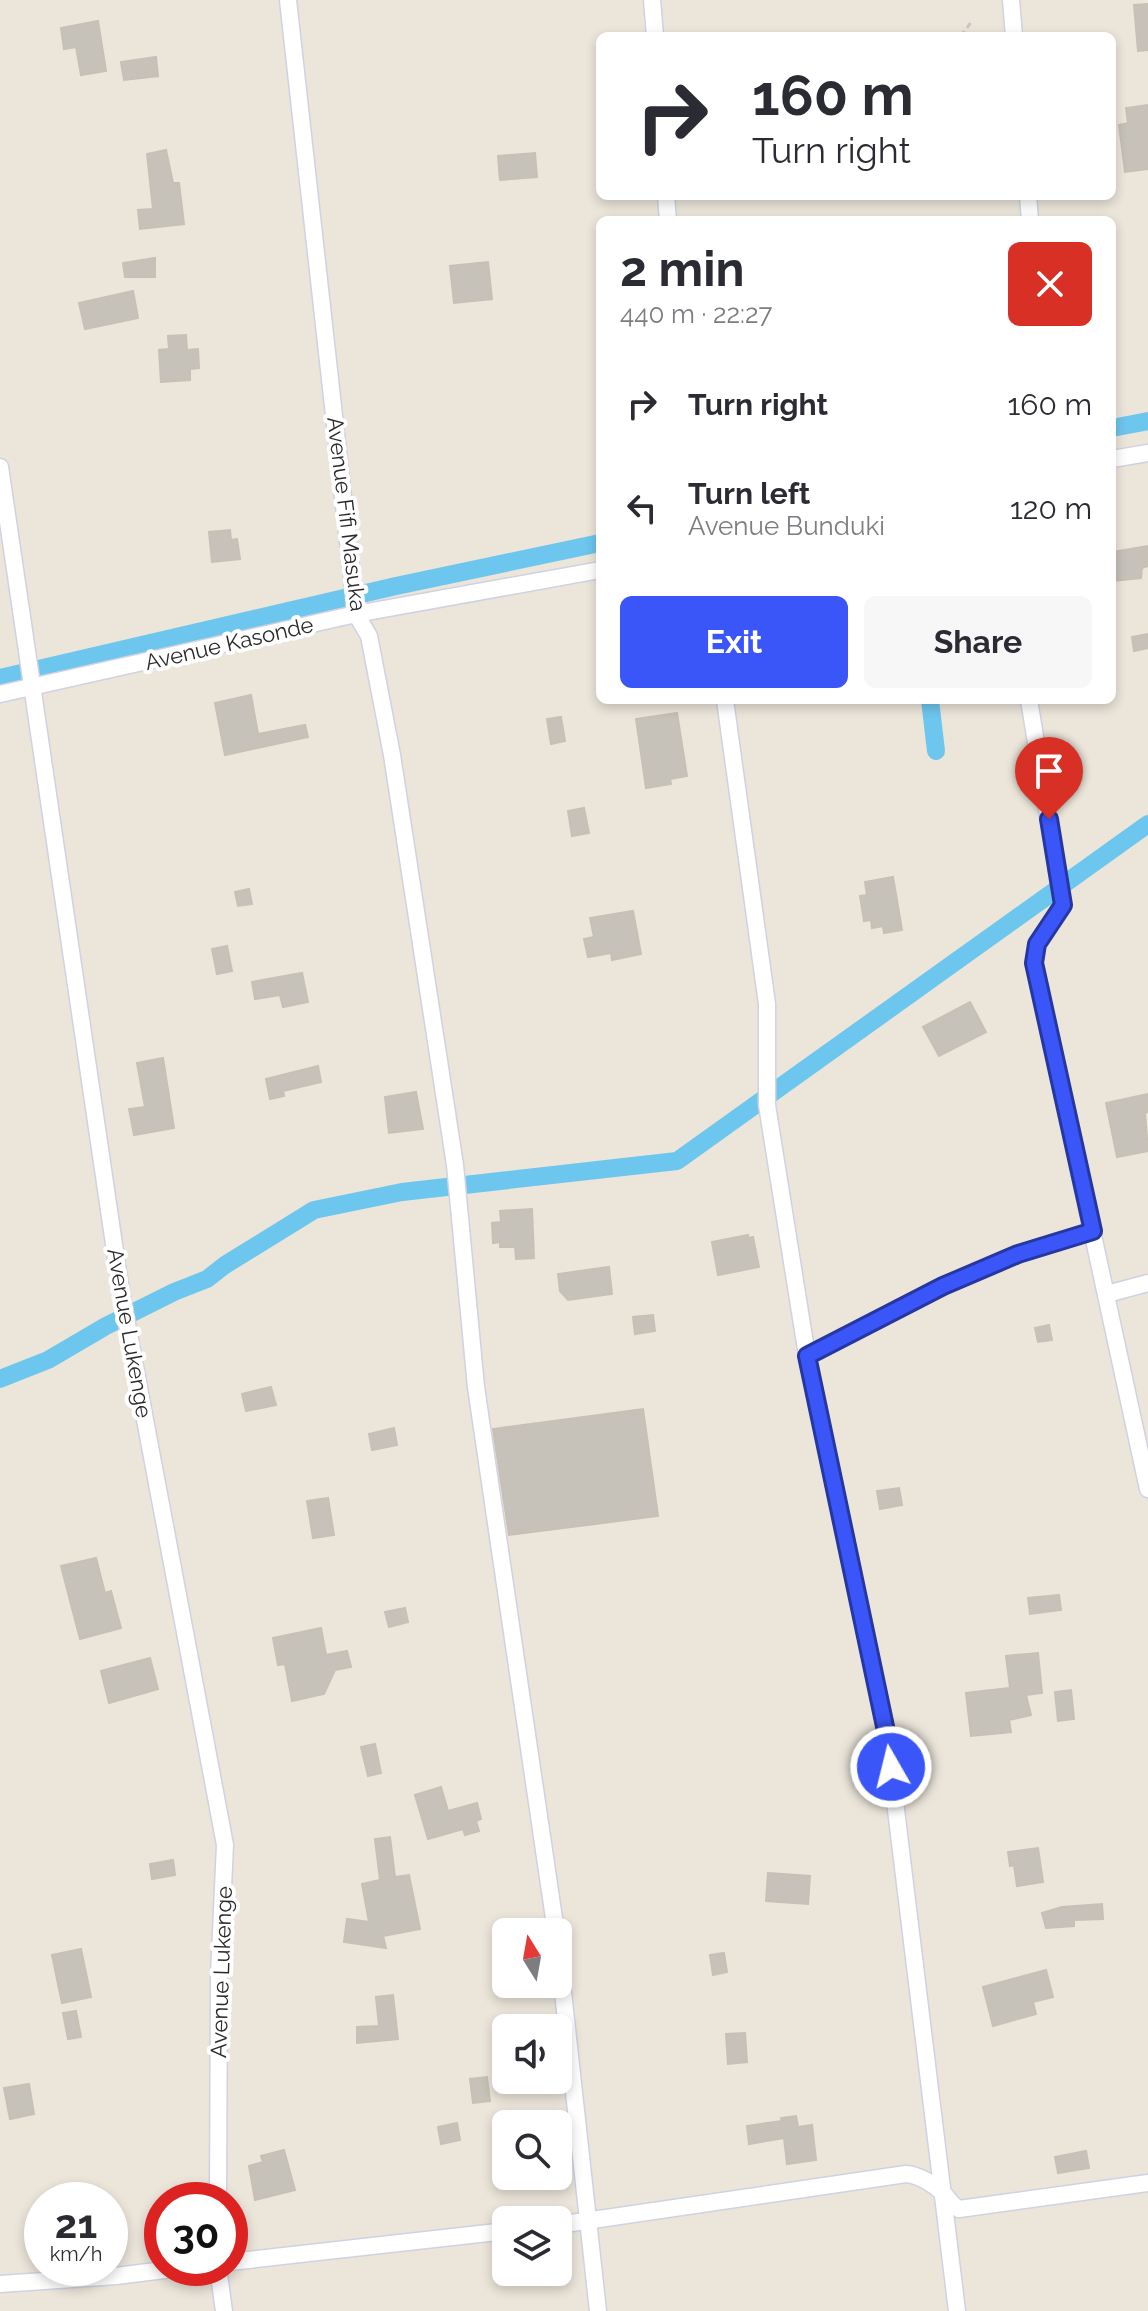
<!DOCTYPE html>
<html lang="en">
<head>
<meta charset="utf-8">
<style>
  body { margin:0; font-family:Raleway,sans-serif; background:#f7f7f7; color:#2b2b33; height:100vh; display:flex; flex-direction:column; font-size:30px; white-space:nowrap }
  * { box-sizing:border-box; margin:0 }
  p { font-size:26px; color:#7c7c81 }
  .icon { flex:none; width:44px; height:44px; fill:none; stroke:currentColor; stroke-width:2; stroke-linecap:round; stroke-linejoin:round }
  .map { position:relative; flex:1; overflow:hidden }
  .panel { position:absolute; left:596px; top:216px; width:520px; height:488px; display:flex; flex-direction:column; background:#fff; border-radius:12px; box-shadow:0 4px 12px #0003 }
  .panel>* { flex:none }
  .banner { position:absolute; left:596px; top:32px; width:520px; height:168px; border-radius:12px; box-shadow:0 4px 12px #0003; background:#fff; color:#2b2b33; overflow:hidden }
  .needle { width:52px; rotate:349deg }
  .tools { position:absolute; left:492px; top:1918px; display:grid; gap:16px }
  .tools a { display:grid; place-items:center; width:80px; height:80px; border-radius:12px; background:#fff; box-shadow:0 4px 12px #0003; font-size:40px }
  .speed { position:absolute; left:24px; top:2182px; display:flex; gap:16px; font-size:40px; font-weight:700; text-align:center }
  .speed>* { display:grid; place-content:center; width:104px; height:104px; border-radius:50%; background:#fff; box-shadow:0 4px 12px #0003; line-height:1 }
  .speed small { font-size:20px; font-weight:400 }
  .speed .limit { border:12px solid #d22; background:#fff; color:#111 }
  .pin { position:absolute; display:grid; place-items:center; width:68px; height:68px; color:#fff; margin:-82px -34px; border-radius:50% 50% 50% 0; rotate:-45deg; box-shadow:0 0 8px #0007 }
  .pin .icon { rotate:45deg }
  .me { position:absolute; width:88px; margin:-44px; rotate:352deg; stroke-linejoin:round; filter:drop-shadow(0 0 6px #0008) }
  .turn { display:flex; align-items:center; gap:28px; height:168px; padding:0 24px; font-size:36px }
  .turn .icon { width:104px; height:104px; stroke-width:2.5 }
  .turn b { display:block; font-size:56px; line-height:68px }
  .round { display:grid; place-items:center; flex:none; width:84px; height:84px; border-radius:12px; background:#f7f7f7 }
  .overview { display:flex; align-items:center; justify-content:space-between; height:136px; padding:0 24px }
  h1 { font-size:48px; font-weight:700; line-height:60px }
  .action { display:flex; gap:16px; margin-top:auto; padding:16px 24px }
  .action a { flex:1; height:92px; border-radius:12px; background:#3a55f8; color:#fff; font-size:32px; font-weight:700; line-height:92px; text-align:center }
  .action a+a { background:#f7f7f7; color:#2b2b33 }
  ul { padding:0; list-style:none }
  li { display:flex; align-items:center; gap:24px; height:104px; padding:0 24px }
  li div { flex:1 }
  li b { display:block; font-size:30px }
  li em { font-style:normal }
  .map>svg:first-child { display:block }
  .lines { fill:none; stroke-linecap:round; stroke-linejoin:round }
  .canal { stroke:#6dc6ed; stroke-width:18 }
  .building { fill:#c6c2ba; stroke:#c6c1b4; stroke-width:2 }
  .street-casing { stroke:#d0d2e2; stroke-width:19 }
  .path { stroke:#c7c7c7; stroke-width:3; stroke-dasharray:6 4; stroke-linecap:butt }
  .street { stroke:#fff; stroke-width:16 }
  .route-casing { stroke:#2637a1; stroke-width:20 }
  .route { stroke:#3a55f8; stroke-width:14 }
  .labels { text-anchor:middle; stroke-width:8; stroke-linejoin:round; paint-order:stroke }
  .street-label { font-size:22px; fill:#292929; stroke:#fff }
</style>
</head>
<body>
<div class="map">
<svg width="1148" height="2311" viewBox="0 0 1148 2311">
  <rect width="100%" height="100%" fill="#ebe5da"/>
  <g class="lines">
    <g class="canal">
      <polyline points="1112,428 1148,421"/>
      <polyline points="0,678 396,586 600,543"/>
      <polyline points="930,700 936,751"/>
      <polyline points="0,1379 48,1360 106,1326 174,1292 207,1279 225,1265 314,1210 402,1192 677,1161 1148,824"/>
    </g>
  </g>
  <g class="building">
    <polygon points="1148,4 1148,50 1138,51 1134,5"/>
    <polygon points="98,21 106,71 81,75 76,47 64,49 61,28"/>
    <polygon points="156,57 158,76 124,80 121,62"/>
    <polygon points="1148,105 1148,169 1125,172 1119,125 1128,123 1126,108"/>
    <polygon points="166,150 173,183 179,183 184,224 140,229 138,210 153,209 147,154"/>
    <polygon points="535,153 537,177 500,180 498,156"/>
    <polygon points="155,258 155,277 125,277 123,263"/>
    <polygon points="488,262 492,299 454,303 450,266"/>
    <polygon points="133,291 138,318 85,329 79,303"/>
    <polygon points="186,335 187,350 198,349 199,368 190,369 190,380 161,382 159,350 169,349 168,336"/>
    <polygon points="230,530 231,540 237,539 240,559 212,562 209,532"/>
    <polygon points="1148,546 1148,566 1142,568 1141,578 1113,581 1112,552"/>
    <polygon points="1148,634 1148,648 1134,651 1132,637"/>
    <polygon points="251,695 258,734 305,725 308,737 225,755 215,703"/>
    <polygon points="677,713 687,776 670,779 671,784 646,788 636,719"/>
    <polygon points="561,717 565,741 551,744 547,719"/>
    <polygon points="584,808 589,833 572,836 568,811"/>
    <polygon points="893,877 902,930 884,933 883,926 872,928 871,920 864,921 860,896 867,895 865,882"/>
    <polygon points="249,889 252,904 238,906 235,892"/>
    <polygon points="633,911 641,954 612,960 611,953 588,957 584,939 594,937 590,918"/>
    <polygon points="227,946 232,971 217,974 212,949"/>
    <polygon points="302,973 308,1002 283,1007 280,995 255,999 252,982"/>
    <polygon points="970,1002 986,1032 939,1056 923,1027"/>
    <polygon points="163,1058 174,1128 134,1135 129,1109 145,1107 137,1063"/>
    <polygon points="318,1066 321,1082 283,1091 284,1096 270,1099 266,1079"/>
    <polygon points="416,1092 423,1129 389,1133 385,1097"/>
    <polygon points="1148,1094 1148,1112 1145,1113 1148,1151 1117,1157 1106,1103"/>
    <polygon points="532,1209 534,1258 516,1259 515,1247 500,1247 500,1242 493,1243 492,1223 501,1222 500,1211"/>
    <polygon points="748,1235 748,1238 753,1237 759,1267 718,1275 712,1242"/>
    <polygon points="609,1267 612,1294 568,1300 560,1291 558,1274"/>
    <polygon points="653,1315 655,1331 635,1334 633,1317"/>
    <polygon points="1049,1325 1052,1340 1038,1342 1035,1328"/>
    <polygon points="271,1387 276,1405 246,1411 242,1394"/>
    <polygon points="643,1409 658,1516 509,1535 493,1429"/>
    <polygon points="394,1428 397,1445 372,1450 369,1434"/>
    <polygon points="899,1488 902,1505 880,1509 877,1491"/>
    <polygon points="328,1498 334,1535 313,1538 307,1501"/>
    <polygon points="96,1558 105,1593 111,1591 121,1628 80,1639 61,1566"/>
    <polygon points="1059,1595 1061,1610 1030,1614 1028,1598"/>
    <polygon points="405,1608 408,1622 389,1627 385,1612"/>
    <polygon points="321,1628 326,1655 347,1651 351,1667 335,1670 324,1694 292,1701 285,1664 278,1665 273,1638"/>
    <polygon points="1038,1653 1042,1693 1026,1695 1031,1715 1009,1720 1011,1732 971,1736 966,1693 1010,1688 1006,1656"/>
    <polygon points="150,1658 158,1689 109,1703 101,1671"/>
    <polygon points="1071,1690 1074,1719 1058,1721 1055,1692"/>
    <polygon points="375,1744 381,1773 368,1776 361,1747"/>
    <polygon points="441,1787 448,1811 477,1803 481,1819 476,1821 479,1831 465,1835 463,1829 428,1839 415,1795"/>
    <polygon points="390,1837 395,1877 409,1875 420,1929 383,1936 386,1948 344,1942 347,1919 369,1922 362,1884 380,1880 375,1839"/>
    <polygon points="1038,1848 1043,1882 1017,1886 1014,1865 1010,1866 1008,1852"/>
    <polygon points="173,1860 175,1875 152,1879 150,1864"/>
    <polygon points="768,1873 810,1876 808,1904 766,1901"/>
    <polygon points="1102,1904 1103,1919 1074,1920 1074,1926 1046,1928 1042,1913 1062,1907"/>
    <polygon points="81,1949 91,1997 62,2003 52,1955"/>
    <polygon points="724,1953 727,1972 713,1975 710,1955"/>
    <polygon points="1046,1970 1053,1997 1033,2002 1036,2014 993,2026 983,1987"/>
    <polygon points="393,1995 398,2039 357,2043 357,2027 379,2026 376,1997"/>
    <polygon points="76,2011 81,2037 68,2039 63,2013"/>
    <polygon points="745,2033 747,2062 728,2064 726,2034"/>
    <polygon points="487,2077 490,2101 473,2103 470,2079"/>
    <polygon points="29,2084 34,2114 10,2119 4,2088"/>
    <polygon points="796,2116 798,2127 812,2125 816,2160 787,2164 784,2138 749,2144 747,2126 782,2121 781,2118"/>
    <polygon points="457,2123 460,2140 441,2144 438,2127"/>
    <polygon points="284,2150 295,2190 255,2200 249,2166 263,2162 261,2156"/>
    <polygon points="1086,2151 1089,2168 1058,2173 1055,2157"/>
  </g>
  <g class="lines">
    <g class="street-casing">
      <g id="street">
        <polyline points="288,0 356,614 369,636 392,755 455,1165 476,1387 556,1932"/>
        <polyline points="652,0 655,36"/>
        <polyline points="1011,0 1014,36"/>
        <polyline points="666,196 668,220"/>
        <polyline points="1028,196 1030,220"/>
        <polyline points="1112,459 1148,453"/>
        <polyline points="0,467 121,1292 225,1845 219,1974 218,2200"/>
        <polyline points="0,694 356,614 600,570"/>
        <polyline points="725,700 767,1004 767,1105 807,1356 887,1736 957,2311"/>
        <polyline points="1029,700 1063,905 1037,944 1034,963 1148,1489"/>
        <polyline points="1107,1294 1148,1283"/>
        <polyline points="807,1356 943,1286 1018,1254 1093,1231"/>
        <polyline points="558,1947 598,2311"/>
        <path d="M558,2225L906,2174C919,2175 934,2184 944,2194C950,2200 951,2205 959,2209L1148,2183"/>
        <polyline points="230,2262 506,2231"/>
        <polyline points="218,2268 224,2311"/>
        <polyline points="0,2284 116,2276 180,2268"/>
      </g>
    </g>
    <g class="path">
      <polyline points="929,35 949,36"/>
      <polyline points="961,36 972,21"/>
    </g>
    <use href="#street" class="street"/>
  </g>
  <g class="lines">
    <g class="route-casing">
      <polyline id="route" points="891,1767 887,1736 807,1356 943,1286 1018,1254 1093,1231 1034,963 1037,944 1063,905 1049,819"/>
    </g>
    <use href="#route" class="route"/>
  </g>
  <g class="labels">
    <g class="street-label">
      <text transform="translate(347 514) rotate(83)" y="8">Avenue Fifi Masuka</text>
      <text transform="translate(229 643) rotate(-13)" y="8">Avenue Kasonde</text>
      <text transform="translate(130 1333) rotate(80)" y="8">Avenue Lukenge</text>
      <text transform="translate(221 1972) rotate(-88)" y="8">Avenue Lukenge</text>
    </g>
  </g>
</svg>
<div class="tools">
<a><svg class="needle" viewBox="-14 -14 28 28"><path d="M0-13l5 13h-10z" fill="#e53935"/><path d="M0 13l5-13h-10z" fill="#7c7c81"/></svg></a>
<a><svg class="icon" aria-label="sound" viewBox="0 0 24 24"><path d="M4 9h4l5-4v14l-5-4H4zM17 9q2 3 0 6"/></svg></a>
<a><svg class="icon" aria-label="search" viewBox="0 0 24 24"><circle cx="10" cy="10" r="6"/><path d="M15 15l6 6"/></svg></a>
<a><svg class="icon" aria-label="layers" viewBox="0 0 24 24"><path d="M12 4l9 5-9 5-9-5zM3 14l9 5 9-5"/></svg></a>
</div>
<div class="speed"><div>21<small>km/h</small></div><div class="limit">30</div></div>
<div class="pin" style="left:1049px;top:819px;background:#d93025"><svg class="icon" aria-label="arrive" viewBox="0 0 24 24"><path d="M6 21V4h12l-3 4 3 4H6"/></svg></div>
<svg class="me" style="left:891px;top:1767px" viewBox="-20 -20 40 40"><circle r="17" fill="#3a55f8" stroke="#fff" stroke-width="3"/><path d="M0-11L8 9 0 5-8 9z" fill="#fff"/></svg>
<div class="banner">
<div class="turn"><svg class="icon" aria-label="right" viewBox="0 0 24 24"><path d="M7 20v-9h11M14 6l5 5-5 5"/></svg><div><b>160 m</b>Turn right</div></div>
</div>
<section class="panel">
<div class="overview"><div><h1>2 min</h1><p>440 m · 22:27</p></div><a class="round" style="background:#d93025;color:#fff"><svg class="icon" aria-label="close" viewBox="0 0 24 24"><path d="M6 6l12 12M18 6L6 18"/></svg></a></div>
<ul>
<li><svg class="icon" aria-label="right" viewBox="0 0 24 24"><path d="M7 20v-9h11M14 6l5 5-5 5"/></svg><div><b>Turn right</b></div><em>160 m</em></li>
<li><svg class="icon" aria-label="left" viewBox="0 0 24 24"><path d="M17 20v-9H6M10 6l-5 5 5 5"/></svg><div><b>Turn left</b><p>Avenue Bunduki</p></div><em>120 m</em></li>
</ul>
<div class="action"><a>Exit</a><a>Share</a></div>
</section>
</div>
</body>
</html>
